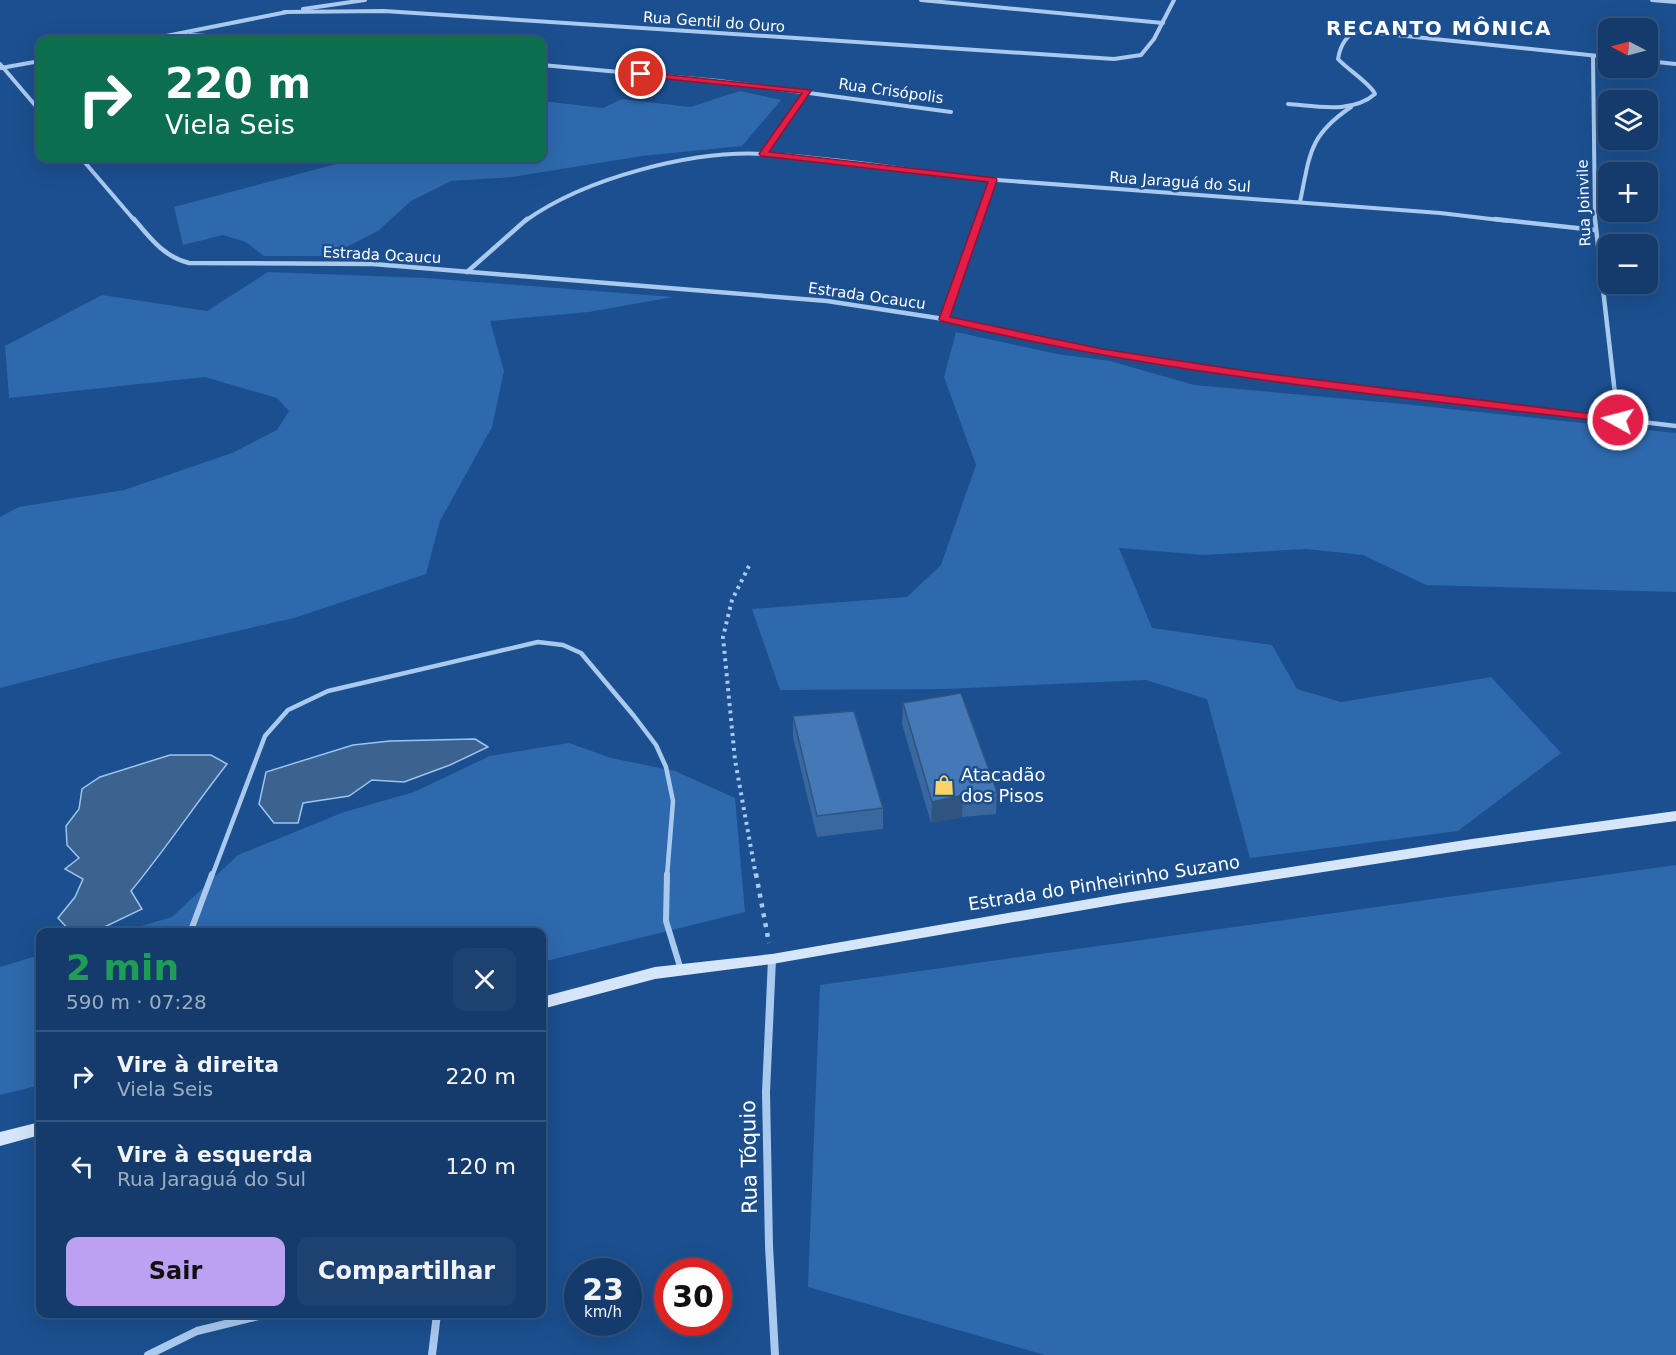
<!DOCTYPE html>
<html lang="pt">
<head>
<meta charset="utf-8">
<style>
  body { margin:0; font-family:"DejaVu Sans",sans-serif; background:#1d4271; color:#f1f3f6; height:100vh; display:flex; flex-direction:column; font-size:22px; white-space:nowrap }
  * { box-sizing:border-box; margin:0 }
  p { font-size:20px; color:#9dadc1 }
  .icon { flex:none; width:33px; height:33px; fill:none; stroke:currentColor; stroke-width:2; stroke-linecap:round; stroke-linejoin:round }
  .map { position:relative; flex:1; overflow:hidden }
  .drawer { position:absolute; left:36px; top:928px; width:510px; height:390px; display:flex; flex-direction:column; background:#143b6b; border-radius:12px; box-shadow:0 6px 24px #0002,0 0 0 2px #33557e }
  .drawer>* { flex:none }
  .top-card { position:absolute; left:36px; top:36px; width:510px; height:126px; border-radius:12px; box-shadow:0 6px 24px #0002,0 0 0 2px #33557e; background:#0b6e4f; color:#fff; overflow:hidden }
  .needle { width:39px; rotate:276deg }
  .tools { position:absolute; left:1598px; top:18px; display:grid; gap:12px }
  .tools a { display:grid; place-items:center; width:60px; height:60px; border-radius:12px; background:#143b6b; box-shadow:0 6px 24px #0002,0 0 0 2px #33557e; font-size:30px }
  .speed { position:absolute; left:564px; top:1258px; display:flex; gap:12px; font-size:30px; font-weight:700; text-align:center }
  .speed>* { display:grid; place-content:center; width:78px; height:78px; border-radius:50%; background:#143b6b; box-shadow:0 6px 24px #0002,0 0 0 2px #33557e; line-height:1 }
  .speed small { font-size:15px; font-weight:400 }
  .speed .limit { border:9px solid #d22; background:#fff; color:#111 }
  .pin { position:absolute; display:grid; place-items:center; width:51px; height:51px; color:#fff; margin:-26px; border:3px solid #fff; border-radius:50%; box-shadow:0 2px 6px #0007 }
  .me { position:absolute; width:66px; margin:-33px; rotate:277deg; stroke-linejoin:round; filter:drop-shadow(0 0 4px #0008) }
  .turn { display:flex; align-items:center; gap:21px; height:126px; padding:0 30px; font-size:27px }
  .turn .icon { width:78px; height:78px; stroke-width:2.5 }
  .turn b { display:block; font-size:42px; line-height:51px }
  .round { display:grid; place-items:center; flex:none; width:63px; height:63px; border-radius:12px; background:#1d4271 }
  .headline { display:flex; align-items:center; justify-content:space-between; height:102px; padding:0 30px }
  h1 { font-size:36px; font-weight:600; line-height:45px; color:#1e9e55 }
  .action { display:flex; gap:12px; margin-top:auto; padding:12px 30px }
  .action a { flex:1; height:69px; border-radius:12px; background:#bca0f2; color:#111; font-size:24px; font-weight:600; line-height:69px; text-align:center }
  .action a+a { background:#1d4271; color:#f1f3f6 }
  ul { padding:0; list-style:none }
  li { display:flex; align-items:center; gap:18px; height:90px; padding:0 30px; border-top:2px solid #33557e }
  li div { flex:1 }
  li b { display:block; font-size:22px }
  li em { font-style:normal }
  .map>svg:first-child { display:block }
  .green { fill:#2e69ad }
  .water { fill:#3c6290; stroke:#9cc4f0; stroke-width:1.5 }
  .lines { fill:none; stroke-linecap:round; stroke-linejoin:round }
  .path-far1 { stroke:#a9c9ee; stroke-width:4; stroke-dasharray:3 4.5; stroke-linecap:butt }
  .path { stroke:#a9c9ee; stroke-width:4.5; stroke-dasharray:4 6; stroke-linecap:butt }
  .service-far1 { stroke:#a9c9ee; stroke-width:4.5 }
  .service { stroke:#a9c9ee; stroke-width:6 }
  .minor-far2 { stroke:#a9c9ee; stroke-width:4 }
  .minor-far1 { stroke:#a9c9ee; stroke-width:4.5 }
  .minor { stroke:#a9c9ee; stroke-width:8 }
  .secondary { fill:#d6e6fa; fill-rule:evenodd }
  .wall { fill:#3a679d }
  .shaded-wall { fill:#305480 }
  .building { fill:#4478b7; stroke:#305480; stroke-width:1.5 }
  .route { fill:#e11d48; stroke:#92132f; stroke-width:1.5 }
  .labels { text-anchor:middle; stroke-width:5; stroke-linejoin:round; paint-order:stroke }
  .far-street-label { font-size:15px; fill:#fff; stroke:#1b4f8f }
  .poi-label { font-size:18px; fill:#fff; stroke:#1b4f8f; text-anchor:start }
  .street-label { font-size:18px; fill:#fff; stroke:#1b4f8f }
  .far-district-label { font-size:20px; font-weight:bold; letter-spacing:1.5px; fill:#fff; stroke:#1b4f8f }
  .near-street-label { font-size:21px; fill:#fff; stroke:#1b4f8f }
</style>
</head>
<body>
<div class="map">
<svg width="1676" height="1355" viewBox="0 0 1676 1355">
  <rect width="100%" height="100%" fill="#1b4f8f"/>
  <g class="green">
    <polygon points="740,91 781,100 742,146 642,156 512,177 451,181 411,201 378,231 329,256 264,256 246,242 223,235 183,245 174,207 359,158 542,158 542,101 603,108 622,99 690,107"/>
    <polygon points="268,272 426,278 673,297 589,312 490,321 504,371 492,427 440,521 426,574 294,618 105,661 0,688 0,517 19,507 124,490 232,453 277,430 289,411 277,398 205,377 9,398 5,346 102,295 207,311"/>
    <polygon points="956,332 1057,354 1110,361 1194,385 1403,404 1676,433 1676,592 1426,585 1363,555 1306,549 1204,555 1119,548 1152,628 1272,645 1297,689 1341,702 1491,677 1561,753 1458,831 1250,858 1207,699 1146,680 946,689 780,690 752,609 907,597 941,565 976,465 944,377"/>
    <polygon points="569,743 611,758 675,771 735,798 745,912 542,962 542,933 118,933 172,917 238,855 344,812 414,792 490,756"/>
    <polygon points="1676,865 1676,1355 1045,1355 808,1287 820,985"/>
    <polygon points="40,955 40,1085 0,1095 0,967"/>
  </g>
  <g class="water">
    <polygon points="475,739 488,747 450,765 404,782 372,780 349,796 303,803 298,823 274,823 259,804 266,772 353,745 390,741"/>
    <path d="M170,755H211L227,764C194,806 165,850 131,891L142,909L92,933H72L58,918L75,897L83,879L65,869L79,858L67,845L66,826L79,809L82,789L100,777Z"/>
  </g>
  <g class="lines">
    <polyline class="path-far1" points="749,566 732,600 723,637 735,760 756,876"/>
    <polyline class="path" points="756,874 769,943"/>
    <polyline class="service-far1" points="212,876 265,736 288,710 328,691 538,642 563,645 581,653 634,716 656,745 666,767 673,801 667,876"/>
    <g class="service">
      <polyline points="667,874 666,921 681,970"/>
      <polyline points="190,933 212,874"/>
    </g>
    <g class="minor-far2">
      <polyline points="921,0 1163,23"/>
      <polyline points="1652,0 1676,2"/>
      <polyline points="303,9 365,0"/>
      <polyline points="284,12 384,11 1114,59 1141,55 1154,39 1174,0"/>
      <polyline points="190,35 273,40"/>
      <polyline points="146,40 287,12"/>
      <polyline points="1593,56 1595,221"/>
      <polyline points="1647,61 1676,64"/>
      <polyline points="0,64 40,111"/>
      <polyline points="542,65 719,81 951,112"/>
      <polyline points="1,68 40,61"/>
      <path d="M1288,104C1316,106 1352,114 1375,94C1371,84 1347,69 1338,59C1340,47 1345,36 1357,31L1608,57"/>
      <polyline points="764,154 807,91"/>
      <polyline points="81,158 135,221"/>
      <path d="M1300,202C1310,155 1308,136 1351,107"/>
      <path d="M525,221C585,178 692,150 765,154C846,158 930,175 1011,181C1154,192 1297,202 1440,213L1508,221"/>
      <polyline points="979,221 993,180"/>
    </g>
    <g class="minor-far1">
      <path d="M134,219C150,238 164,257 189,263L373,264L827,301L944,319L1102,352L1246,375L1676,426"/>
      <polyline points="1495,219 1595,230"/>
      <polyline points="1595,219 1618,420"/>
      <polyline points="467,272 527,219"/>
      <polyline points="944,319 979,219"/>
    </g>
    <g class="minor">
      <polyline points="772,959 766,1092 769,1246 775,1355"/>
      <polyline points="148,1355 197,1331 267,1314"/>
      <polyline points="432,1355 437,1314"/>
    </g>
    <g class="secondary">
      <polygon points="1676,811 1676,821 1472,849 1124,903 772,964 655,979 542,1009 542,997 655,967 772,954 1124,893 1472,839"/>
      <polygon points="40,1122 40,1135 0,1146 0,1132"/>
    </g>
  </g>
  <g class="wall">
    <polygon points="903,703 997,792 996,814 962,817 931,823 902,724"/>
    <polygon points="793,716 883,808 883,829 817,837 793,737"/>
  </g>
  <polygon class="shaded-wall" points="963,795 962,817 931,823 932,802"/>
  <g class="building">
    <polygon points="961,693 997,792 963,795 932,802 903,703"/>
    <polygon points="854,711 883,808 817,816 793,716"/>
  </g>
  <path class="route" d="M641,72L810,90L811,91L769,152L996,178L997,180L950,317L1102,349L1246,371L1618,417L1624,420L1618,423C1392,396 1163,375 941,321L939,319L988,182L761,156L759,154L802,93L638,76V72Z"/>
  <defs>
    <g id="shop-bare" transform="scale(1.62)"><path d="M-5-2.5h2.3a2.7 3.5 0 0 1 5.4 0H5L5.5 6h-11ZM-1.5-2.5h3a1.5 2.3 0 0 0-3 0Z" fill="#ffd166" stroke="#1b4f8f" stroke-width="2.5" paint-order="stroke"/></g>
  </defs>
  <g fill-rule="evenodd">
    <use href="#shop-bare" x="944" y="785"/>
  </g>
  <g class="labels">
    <g class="far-street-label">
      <text transform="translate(714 22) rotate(4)" y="5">Rua Gentil do Ouro</text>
      <text transform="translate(891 91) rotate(8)" y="5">Rua Crisópolis</text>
      <text transform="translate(1180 182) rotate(4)" y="5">Rua Jaraguá do Sul</text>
      <text transform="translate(1584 203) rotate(-92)" y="5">Rua Joinvile</text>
      <text transform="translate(382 255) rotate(3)" y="5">Estrada Ocaucu</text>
      <text transform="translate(867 296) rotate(8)" y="5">Estrada Ocaucu</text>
    </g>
    <g class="poi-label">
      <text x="961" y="781">Atacadão<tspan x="961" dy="21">dos Pisos</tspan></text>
    </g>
    <g class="street-label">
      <text transform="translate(1104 883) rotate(-9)" y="6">Estrada do Pinheirinho Suzano</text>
    </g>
    <g class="far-district-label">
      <text x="1439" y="35">RECANTO MÔNICA</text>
    </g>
    <g class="near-street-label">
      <text transform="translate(749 1157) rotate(-91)" y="7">Rua Tóquio</text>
    </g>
  </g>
</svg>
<div class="tools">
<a><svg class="needle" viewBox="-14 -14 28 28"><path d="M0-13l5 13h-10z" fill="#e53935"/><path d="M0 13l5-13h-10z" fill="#9dadc1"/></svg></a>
<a><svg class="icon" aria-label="layers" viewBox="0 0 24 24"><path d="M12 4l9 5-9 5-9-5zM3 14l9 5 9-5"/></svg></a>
<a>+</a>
<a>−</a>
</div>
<div class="speed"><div>23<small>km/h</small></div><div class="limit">30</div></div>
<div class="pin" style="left:641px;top:74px;background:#d93025"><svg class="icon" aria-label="arrive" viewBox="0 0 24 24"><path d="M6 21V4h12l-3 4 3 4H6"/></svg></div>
<svg class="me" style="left:1618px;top:420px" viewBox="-20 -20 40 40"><circle r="17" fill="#e11d48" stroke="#fff" stroke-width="3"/><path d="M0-11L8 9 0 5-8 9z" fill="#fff"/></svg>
<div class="top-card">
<div class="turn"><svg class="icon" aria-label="right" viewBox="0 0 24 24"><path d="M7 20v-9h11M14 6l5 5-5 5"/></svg><div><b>220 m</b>Viela Seis</div></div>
</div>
<section class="drawer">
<div class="headline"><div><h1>2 min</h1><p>590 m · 07:28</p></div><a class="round"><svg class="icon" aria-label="close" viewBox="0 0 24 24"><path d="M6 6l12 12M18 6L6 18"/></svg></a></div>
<ul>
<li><svg class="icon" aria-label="right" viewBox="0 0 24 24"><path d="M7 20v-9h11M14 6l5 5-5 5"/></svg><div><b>Vire à direita</b><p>Viela Seis</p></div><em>220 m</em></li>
<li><svg class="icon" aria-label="left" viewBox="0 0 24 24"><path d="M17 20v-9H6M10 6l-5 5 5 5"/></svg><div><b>Vire à esquerda</b><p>Rua Jaraguá do Sul</p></div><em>120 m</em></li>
</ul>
<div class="action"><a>Sair</a><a>Compartilhar</a></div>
</section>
</div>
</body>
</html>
